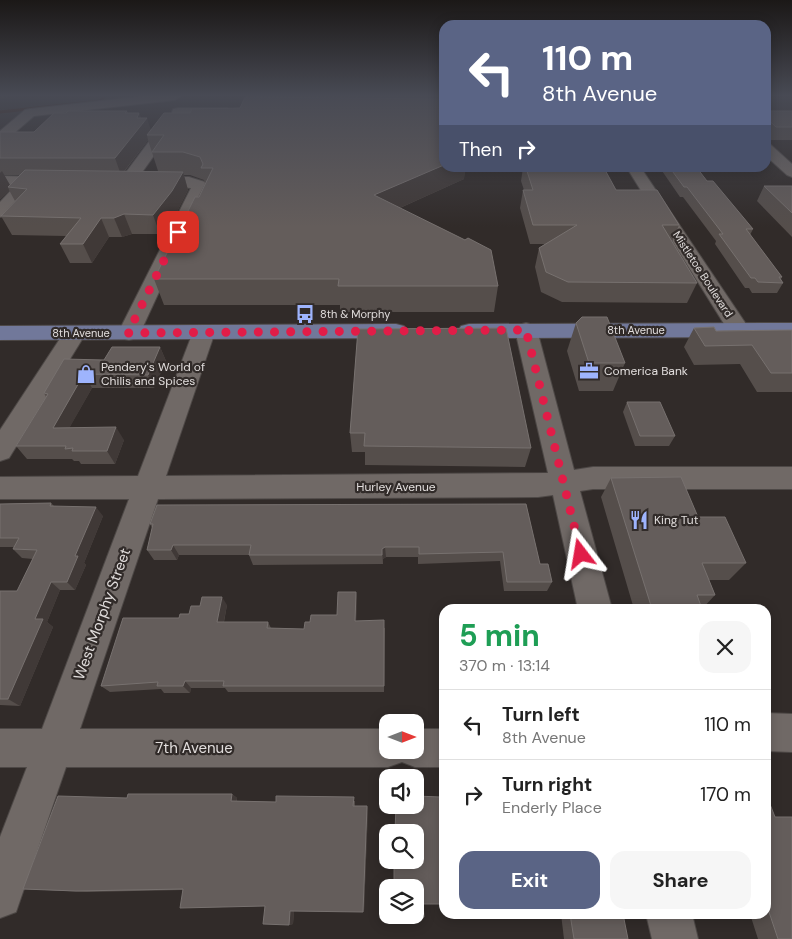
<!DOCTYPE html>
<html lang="en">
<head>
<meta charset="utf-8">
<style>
  body { margin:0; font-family:"DM Sans",sans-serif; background:#f6f6f6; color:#222; height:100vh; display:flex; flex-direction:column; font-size:19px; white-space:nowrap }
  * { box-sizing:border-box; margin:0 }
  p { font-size:16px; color:#767676 }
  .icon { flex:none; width:28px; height:28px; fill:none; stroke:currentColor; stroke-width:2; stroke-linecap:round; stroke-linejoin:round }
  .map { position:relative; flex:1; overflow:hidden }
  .drawer { position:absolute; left:439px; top:604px; width:332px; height:315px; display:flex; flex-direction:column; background:#fff; border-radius:15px; box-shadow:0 2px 12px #0003 }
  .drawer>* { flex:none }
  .hud { position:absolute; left:439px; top:20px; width:332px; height:152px; border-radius:15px; box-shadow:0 2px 12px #0003; background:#5a6485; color:#fff; overflow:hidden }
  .needle { width:32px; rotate:90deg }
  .fabs { position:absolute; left:379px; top:714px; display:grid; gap:10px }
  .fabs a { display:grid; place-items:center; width:45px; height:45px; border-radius:10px; background:#fff; box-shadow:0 2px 12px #0003; font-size:25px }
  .pin { position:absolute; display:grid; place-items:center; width:42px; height:42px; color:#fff; margin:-21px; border-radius:10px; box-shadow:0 2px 8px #0006 }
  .me { position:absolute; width:55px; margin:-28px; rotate:346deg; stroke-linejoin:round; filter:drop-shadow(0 0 4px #0008) }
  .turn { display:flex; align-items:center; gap:18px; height:105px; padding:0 20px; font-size:22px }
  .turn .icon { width:65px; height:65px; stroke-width:2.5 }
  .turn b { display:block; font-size:35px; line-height:42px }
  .then { display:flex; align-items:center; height:48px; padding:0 20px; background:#0003; gap:10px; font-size:19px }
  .round { display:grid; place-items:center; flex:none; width:52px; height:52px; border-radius:15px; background:#f6f6f6 }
  .head { display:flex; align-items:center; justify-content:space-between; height:85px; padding:0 20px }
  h1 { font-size:30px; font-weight:700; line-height:38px; color:#1e9e55 }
  .action { display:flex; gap:10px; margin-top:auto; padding:10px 20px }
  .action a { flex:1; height:58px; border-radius:15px; background:#5a6485; color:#fff; font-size:20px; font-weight:700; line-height:58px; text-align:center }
  .action a+a { background:#f6f6f6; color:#222 }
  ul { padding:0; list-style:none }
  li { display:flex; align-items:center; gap:15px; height:70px; padding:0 20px; border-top:1px solid #e0e0e0 }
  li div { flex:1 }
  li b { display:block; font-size:19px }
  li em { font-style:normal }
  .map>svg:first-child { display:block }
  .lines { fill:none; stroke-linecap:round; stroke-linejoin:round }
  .stream { stroke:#321002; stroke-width:3 }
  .minor-casing { stroke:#4d4846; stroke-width:2 }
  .major-casing { stroke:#4d4846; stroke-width:2 }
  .minor { fill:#706966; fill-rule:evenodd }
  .major { fill:#71789a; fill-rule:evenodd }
  .wall { fill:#554e4b; fill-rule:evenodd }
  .shaded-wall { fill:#403937 }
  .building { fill:#645d5b; stroke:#77716f }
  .route { stroke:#e11d48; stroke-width:9; stroke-dasharray:0 16.2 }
  .labels { text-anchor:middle; stroke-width:4.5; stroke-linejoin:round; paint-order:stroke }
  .far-street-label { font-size:11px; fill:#e1dddc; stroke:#312b29 }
  .far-poi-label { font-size:11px; fill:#e1dddc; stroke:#312b29; text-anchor:start }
  .poi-label { font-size:12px; fill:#e1dddc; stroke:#312b29; text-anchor:start }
  .street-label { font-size:12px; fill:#e1dddc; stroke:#312b29 }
  .near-street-label { font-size:15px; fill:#e1dddc; stroke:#312b29 }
</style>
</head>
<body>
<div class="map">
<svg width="792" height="939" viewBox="0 0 792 939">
  <rect width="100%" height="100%" fill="#312b29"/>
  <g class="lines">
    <polyline class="stream" points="0,112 100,101 105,96"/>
    <g class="minor-casing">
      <g id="minor">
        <polygon points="145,96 181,96 175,100 34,116 5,141 0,142 0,131 25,110 30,109"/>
        <polygon points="178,108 227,108 233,112 227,116 173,115 172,112 173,109"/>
        <polygon points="173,115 180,119 133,185 121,185 119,182 121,179 168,116"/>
        <polygon points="766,144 771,145 792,164 792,177 787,175 766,156"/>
        <polygon points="627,168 641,168 750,330 747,335 739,337 731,335"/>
        <polygon points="0,176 52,177 60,182 52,187 33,186 6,216 0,217 0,202 15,186 0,186"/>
        <polygon points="147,177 189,177 205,182 207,188 140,333 137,338 129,340 121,338 118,333 191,188 141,185 139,182 141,179"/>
        <polygon points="526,323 534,325 537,330 574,470 593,467 792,467 792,489 593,489 580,491 612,609 578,609 553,495 538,497 158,499 80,729 388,729 388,750 415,750 415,729 444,729 444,767 415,767 402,762 388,767 66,767 16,912 0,918 0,837 27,767 0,767 0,729 42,729 129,499 0,499 0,477 138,476 193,332 196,327 204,325 212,327 215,332 166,476 548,473 515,330 518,325"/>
        <polygon points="75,326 83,328 86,333 9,458 0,461 0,430 67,328"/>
        <polygon points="766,713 792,714 792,752 766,751"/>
        <polygon points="646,914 692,914 698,939 652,939"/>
      </g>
    </g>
    <g class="major-casing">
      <g id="major">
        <polygon points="792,323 792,337 469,338 461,336 458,331 461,326 469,324"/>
        <polygon points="396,324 404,326 407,331 404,336 396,338 0,340 0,326"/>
      </g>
    </g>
    <use href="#minor" class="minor"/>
    <use href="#major" class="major"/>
  </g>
  <g class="wall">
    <path d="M253,96H444V168H465L464,179L400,208L498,286L494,312H340V305H164L154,279L205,184L204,180L190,175H184L188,190L178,210L160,234H132L122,237H109L92,263H70L60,244L66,236L12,235L1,216L15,201L9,190L0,199V132H34L66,113L127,111L128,113H139L141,118L151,130L190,113L240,108L253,97ZM148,140L158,171H125ZM4,175H20L10,185Z"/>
    <polygon points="766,111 792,111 792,140 770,140 766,136"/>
    <polygon points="523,168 604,168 616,190 679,225 672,242 697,283 687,303 562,302 541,292 535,267 539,248 545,244 530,244 520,208 523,190 524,190 521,181"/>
    <polygon points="660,168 697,168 707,181 753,229 750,235 782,277 781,279 783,283 777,293 752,293 749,288 745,288 715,244 716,241 683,197 680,197"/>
    <polygon points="764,186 792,186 792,237 757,201"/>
    <polygon points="576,323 625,363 613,391 579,391 567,351"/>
    <polygon points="694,328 716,331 792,330 792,392 757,392 740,364 694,365 684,347"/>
    <polygon points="358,329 531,448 525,467 365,465 365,452 352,452 350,433"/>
    <polygon points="160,347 166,361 154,388 92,388 69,428 124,440 115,464 81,464 79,461 74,461 72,459 27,459 16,446 46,397 44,393 104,360"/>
    <polygon points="627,402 675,436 669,446 635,446 623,412"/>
    <polygon points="611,478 698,517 746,563 729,580 709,580 715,595 702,609 634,609 601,497"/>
    <polygon points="51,503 54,506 103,516 84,563 86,565 75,590 60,590 47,622 53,627 20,706 0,705 0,591 17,591 33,559 22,558 13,549 14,547 0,547 0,504"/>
    <polygon points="526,504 540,564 552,582 547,591 504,591 500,561 418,564 418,557 386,557 383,559 383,564 253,565 249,555 179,555 177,560 154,560 147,550 152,528 150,524"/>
    <polygon points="356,592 357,600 356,621 385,628 384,692 228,692 225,688 191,688 190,693 164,693 161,689 110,692 101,686 179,618 189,614 227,605 224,622 268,622 271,628 304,629 310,622 337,615"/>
    <polygon points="232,794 237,798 237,801 276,802 355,801 355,806 367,806 368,809 364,912 294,911 293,924 289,925 265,906 183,890 87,892 23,889 127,798"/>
    <polygon points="766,794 775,817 792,939 758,939 750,914 766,914"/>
    <polygon points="561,914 623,914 628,939 564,939"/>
  </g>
  <g class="shaded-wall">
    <polygon points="0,96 15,96 0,98"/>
    <polygon points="139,113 143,124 147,118 152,134 147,135 148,140 121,175 115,158"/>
    <polygon points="444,165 444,168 465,168 464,179 375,219 374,195"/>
    <polygon points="2,171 11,187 8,187 9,190 0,199 0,173"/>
    <polygon points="183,172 188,190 178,210 160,234 153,215"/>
    <polygon points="124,214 132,234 122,237 114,218"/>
    <polygon points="101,218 109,237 92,263 83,244"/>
    <polygon points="160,347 166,361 154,388 148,375"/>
    <polygon points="84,374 92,388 62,441 53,428"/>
    <polygon points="116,427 124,440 115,464 107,451"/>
    <polygon points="96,507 103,516 84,563 86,565 75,590 67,582 75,556"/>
    <polygon points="173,545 179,555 177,560 171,550"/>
    <polygon points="385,547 386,557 383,559 383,564 382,549"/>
    <polygon points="51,582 60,590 47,622 53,627 20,706 8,699 35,619"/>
    <polygon points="356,592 357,600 356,629 355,621"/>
    <polygon points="222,597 227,605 222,630 217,622"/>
    <polygon points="185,681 191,688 190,693 183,686"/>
    <polygon points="232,794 237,798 236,805 231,801"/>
    <polygon points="367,806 368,809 364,912 363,912"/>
    <polygon points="290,911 294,911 293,924 289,925"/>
  </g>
  <g class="building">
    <polygon points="245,97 444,99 444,165 374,195 465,240 468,238 491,250 498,286 338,286 339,279 154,279 195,197 199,197 213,168 201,168 203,164 200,157 183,152 152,152 164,135 147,135 164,113 190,113 192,109 240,108"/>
    <polygon points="68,111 127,111 125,113 139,113 137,118 147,118 115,158 0,158 0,132 34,132 54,113 66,113"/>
    <polygon points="766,111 792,111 792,127 776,127 766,118"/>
    <polygon points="526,168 604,168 616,190 657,190 679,225 662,225 697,283 568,282 546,272 539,248 577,225 533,225 523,190 533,190"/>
    <polygon points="670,168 697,168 707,181 713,181 753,229 746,229 782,277 779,277 783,283 758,282 755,278 751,278 719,234 723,234 687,187 684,187"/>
    <polygon points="25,170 183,172 172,191 153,215 124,214 114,218 101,218 83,244 60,244 81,218 1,216 27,189 8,187"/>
    <polygon points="764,186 792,186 792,213"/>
    <polygon points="582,317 607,317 625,363 589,363 576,323"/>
    <polygon points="714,327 716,331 792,330 792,373 771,373 752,345 705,346 694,328"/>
    <polygon points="506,328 531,448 364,446 365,433 350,433 358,329"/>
    <polygon points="112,347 160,347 148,375 84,374 53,428 116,427 107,451 72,451 73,448 65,449 66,446 16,446 48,394 44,393 64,359 104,360"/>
    <polygon points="627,402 660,402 675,436 640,436"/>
    <polygon points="681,477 698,517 725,517 746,563 702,563 715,595 697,595 702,609 652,609 611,478"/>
    <polygon points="51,503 50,506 96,507 75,556 78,556 67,582 51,582 35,619 43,619 8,699 0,699 0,591 17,591 37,550 13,549 19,538 0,538 0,504"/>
    <polygon points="526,504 540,564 548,564 552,582 507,582 503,552 419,554 419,547 385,547 382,549 382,555 249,555 251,545 173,545 171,550 147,550 153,524 150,524 157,505"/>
    <polygon points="338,592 356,592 355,621 384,620 384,686 223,686 224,681 185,681 183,686 157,686 158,682 101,686 123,618 179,618 180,614 189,614 191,606 200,606 202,597 222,597 217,622 268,622 267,628 304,629 305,622 310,622 311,615 337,615"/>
    <polygon points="128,794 232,794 231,801 276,802 276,796 354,797 353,806 367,806 363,912 290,911 289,925 263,924 265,906 180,908 183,889 76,891 23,889 58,796 127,798"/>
    <polygon points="766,794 775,817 792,817 792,939 778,939 766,903"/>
    <polygon points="415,796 441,797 444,904 423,904 424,917 396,916 396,915 415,915 415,888 394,888 394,860 415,860 415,832 395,832 396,805 415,805"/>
    <polygon points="570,914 623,914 628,939 574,939"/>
  </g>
  <linearGradient id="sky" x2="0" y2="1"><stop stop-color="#1b1817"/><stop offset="0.42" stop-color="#484a54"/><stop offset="1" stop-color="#484a54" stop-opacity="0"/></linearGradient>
  <rect width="792" height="227" fill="url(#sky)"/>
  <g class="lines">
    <polyline class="route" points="178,232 128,333 526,330 581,554"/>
  </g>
  <defs>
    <g id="bus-bare" transform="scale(1.5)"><path d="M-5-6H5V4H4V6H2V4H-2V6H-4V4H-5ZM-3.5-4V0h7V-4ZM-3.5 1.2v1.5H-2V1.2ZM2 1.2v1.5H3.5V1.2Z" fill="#9eb4fd" stroke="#312b29" stroke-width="2.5" paint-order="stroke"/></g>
    <g id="office-bare" transform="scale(1.5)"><path d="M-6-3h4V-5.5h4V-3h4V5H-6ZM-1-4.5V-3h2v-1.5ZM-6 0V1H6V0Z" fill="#9eb4fd" stroke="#312b29" stroke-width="2.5" paint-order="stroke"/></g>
    <g id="shop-bare" transform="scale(1.5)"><path d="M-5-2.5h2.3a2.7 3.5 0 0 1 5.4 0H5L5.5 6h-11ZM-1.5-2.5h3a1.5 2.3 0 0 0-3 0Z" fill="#9eb4fd" stroke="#312b29" stroke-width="2.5" paint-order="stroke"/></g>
    <g id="restaurant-bare" transform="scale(1.5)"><path d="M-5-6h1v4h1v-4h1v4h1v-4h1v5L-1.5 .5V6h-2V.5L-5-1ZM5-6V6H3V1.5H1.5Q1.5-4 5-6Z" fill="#9eb4fd" stroke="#312b29" stroke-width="2.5" paint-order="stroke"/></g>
  </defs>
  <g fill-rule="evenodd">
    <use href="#bus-bare" x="305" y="314"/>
    <use href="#office-bare" x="589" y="371"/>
    <use href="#shop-bare" x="86" y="374"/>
    <use href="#restaurant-bare" x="639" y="520"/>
  </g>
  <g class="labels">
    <g class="far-street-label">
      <text transform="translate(703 274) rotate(57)" y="4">Mistletoe Boulevard</text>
      <text x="636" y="334">8th Avenue</text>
      <text x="81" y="337">8th Avenue</text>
    </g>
    <g class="far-poi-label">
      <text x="320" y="318">8th &amp; Morphy</text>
    </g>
    <g class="poi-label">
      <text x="101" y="371">Pendery's World of<tspan x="101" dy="14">Chilis and Spices</tspan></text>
      <text x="604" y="375">Comerica Bank</text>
      <text x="654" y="524">King Tut</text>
    </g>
    <g class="street-label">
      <text x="396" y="491">Hurley Avenue</text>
    </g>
    <g class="near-street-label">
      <text transform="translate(102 614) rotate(-70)" y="5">West Morphy Street</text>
      <text x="194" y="753">7th Avenue</text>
    </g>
  </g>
</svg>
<div class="fabs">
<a><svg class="needle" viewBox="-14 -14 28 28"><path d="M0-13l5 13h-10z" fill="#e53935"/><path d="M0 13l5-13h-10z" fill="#767676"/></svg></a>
<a><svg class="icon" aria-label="sound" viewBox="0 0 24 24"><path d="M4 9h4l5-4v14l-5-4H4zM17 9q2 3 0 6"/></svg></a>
<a><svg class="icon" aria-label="search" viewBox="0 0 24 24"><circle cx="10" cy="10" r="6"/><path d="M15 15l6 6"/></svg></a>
<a><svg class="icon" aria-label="layers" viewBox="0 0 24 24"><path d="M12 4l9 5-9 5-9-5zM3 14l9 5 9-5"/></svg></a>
</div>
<div class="pin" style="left:178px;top:232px;background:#d93025"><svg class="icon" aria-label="arrive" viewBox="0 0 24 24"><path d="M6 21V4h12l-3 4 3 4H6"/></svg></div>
<svg class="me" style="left:581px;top:554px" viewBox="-20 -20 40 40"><path d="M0-17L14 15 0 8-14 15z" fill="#e11d48" stroke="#fff" stroke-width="4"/></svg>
<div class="hud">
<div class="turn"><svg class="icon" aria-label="left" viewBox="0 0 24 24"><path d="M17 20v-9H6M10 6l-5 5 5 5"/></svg><div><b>110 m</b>8th Avenue</div></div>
<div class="then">Then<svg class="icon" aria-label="right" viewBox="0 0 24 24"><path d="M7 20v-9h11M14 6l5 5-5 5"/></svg></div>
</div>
<section class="drawer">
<div class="head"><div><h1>5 min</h1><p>370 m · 13:14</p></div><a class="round"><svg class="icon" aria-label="close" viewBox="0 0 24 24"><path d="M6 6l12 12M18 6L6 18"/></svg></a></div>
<ul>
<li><svg class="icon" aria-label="left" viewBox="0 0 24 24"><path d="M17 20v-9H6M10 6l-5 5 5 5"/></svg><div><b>Turn left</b><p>8th Avenue</p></div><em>110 m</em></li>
<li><svg class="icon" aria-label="right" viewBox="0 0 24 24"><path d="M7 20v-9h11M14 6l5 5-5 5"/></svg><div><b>Turn right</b><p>Enderly Place</p></div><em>170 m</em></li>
</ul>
<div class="action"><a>Exit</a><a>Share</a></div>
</section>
</div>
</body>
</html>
